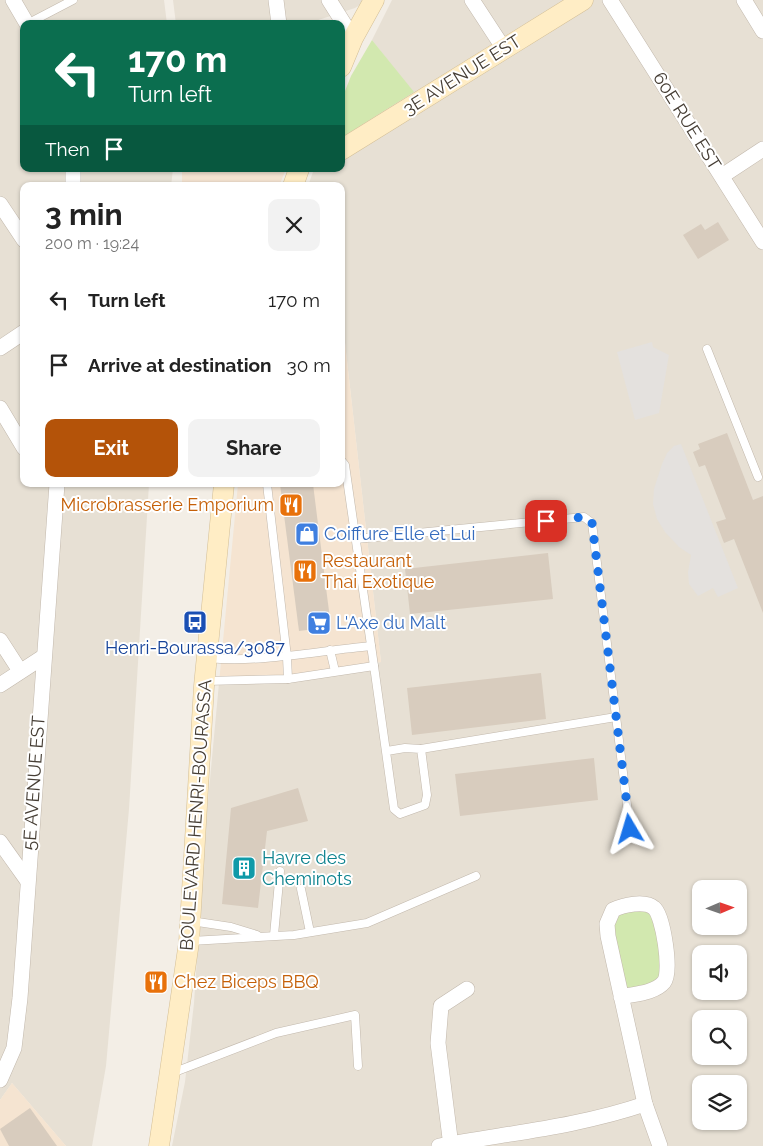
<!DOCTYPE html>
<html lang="en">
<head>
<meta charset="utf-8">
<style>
  body { margin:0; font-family:Raleway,sans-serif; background:#f2f2f2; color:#222; height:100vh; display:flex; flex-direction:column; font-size:19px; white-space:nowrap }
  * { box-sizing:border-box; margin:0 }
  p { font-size:16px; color:#767676 }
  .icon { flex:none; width:28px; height:28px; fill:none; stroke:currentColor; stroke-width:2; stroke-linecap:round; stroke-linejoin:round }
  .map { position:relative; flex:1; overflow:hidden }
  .panel { position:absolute; left:20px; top:182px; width:325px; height:305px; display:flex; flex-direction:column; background:#fff; border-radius:10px; box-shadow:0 1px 4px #0004 }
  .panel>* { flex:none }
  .banner { position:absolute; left:20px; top:20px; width:325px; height:152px; border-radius:10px; box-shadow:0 1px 4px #0004; background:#0b6e4f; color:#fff; overflow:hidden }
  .needle { width:32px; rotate:88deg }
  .controls { position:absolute; left:692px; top:880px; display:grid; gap:10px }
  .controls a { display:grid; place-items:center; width:55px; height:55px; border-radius:10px; background:#fff; box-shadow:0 1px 4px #0004; font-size:25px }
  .pin { position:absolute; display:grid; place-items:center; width:42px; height:42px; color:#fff; margin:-21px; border-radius:10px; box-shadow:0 2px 8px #0006 }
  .me { position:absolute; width:55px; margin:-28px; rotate:353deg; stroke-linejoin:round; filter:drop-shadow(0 0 4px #0008) }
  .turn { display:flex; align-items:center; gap:18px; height:105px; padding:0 25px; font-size:22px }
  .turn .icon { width:65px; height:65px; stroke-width:2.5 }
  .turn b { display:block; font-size:35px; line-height:42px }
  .then { display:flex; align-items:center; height:48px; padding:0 25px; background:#0003; gap:10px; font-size:19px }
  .round { display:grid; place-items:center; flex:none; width:52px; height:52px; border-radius:10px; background:#f2f2f2 }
  .head { display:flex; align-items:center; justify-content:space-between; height:85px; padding:0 25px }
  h1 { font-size:30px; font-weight:700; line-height:38px }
  .cta { display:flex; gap:10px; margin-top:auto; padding:10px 25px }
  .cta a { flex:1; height:58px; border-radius:10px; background:#b45309; color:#fff; font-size:20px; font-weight:700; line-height:58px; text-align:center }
  .cta a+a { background:#f2f2f2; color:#222 }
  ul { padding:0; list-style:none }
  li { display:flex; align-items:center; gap:15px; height:65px; padding:0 25px }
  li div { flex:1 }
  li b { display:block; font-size:19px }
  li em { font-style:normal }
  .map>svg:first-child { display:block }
  .residential { fill:#e7e0d4; fill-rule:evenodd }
  .commercial { fill:#f5e4d1 }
  .green { fill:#d2e8af }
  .parking { fill:#e4e1de }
  .building { fill:#d8ccbe }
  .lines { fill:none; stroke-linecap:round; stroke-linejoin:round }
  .lane-casing { stroke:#c2b8ac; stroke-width:9 }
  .street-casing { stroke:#c2b8ac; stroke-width:16 }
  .secondary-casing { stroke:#d4bf96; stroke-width:21 }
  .lane { stroke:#fff; stroke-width:8 }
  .street { stroke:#fff; stroke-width:15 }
  .secondary { stroke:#ffedc5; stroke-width:20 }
  .route { stroke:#1a73e8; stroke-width:9; stroke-dasharray:0 16.2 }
  .labels { text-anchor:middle; stroke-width:4; stroke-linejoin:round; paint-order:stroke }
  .street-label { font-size:18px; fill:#463e35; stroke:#fff }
  .food-label { font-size:18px; fill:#c56008; stroke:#fff; text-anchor:start }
  .shop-label { font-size:18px; fill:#366cbe; stroke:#fff; text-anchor:start }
  .transit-label { font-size:18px; fill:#164399; stroke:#fff }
  .culture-label { font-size:18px; fill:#0d838f; stroke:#fff; text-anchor:start }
</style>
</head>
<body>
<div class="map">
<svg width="763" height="1146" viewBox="0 0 763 1146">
  <rect width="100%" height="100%" fill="#f3eee6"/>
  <g class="residential">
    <polygon points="0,0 164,0 167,24 24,24 24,169 173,169 171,186 24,186 24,484 149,484 129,809 106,1066 92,1146 66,1146 12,1083 0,1100"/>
    <polygon points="173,0 368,0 355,8 306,24 176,24"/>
    <path d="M392,0H763V1146H172L185,1082L194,1003L206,822L219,683L381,662L344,334H341V186H308L314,169H341V138L413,92L372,40ZM701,889H739V926H701ZM701,954H739V991H701ZM701,1019H739V1056H701ZM701,1084H739V1121H701Z"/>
  </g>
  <g class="commercial">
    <polygon points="182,169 286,169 279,186 182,186"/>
    <polygon points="341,334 344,334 381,662 273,682 219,683 238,484 341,484"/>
    <polygon points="12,1083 66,1146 0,1146 0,1100"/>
  </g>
  <g class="green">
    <polygon points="372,40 414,92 341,138 341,101 351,76"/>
    <polygon points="648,905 668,976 621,997 609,916"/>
  </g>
  <g class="parking">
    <polygon points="652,342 653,347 669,355 659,413 635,420 617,352"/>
    <polygon points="681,444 738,588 718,597 713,588 698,596 689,584 688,572 691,555 679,547 665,532 657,519 653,504 654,489 662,464 667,453 674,446"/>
  </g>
  <g class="building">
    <polygon points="718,222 729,240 698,259 683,235 701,224 705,230"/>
    <polygon points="727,433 753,500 763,496 763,613 734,539 724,543 716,522 726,519 705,465 699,467 693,452 700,449 698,444"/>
    <polygon points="280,484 313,484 331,627 299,631"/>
    <polygon points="548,553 553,599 410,614 405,569"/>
    <polygon points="541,673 546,719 412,735 407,688"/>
    <polygon points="594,758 598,800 460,816 455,774"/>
    <polygon points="298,788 308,821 267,831 258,908 222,904 231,808"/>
    <polygon points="30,1108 57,1146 9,1146 0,1129"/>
  </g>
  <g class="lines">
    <g class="lane-casing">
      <g id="lane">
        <polyline points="27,24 73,0"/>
        <polyline points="707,349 758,477"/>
        <polyline points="341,460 345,465 374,666"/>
        <polyline points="267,484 287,657 288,679"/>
        <polyline points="356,539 584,517 592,523 630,829"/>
        <polyline points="330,650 335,671"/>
        <path d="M207,658C262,663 316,651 371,646"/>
        <polyline points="206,681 288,679 374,666 394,809 400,814 425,805 427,795 421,749 405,748 387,751"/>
        <polyline points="421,749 616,717"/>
        <polyline points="301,889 310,932"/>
        <polyline points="191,921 231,927 257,935"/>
        <polyline points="274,935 280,871"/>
        <polyline points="191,941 294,935 367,923 476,876"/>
        <polyline points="172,1073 276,1033 355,1015 358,1066"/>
      </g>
    </g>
    <g class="street-casing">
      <g id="street">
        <polyline points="13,0 27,24"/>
        <polyline points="276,0 279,24"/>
        <polyline points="329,0 353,38"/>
        <polyline points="472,0 504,49"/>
        <polyline points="610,0 763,242"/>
        <polyline points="744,0 763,31"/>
        <polyline points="722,176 763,149"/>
        <polyline points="73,186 73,169"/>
        <polyline points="0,204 24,240"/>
        <polyline points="0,348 24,332"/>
        <polyline points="0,408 24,448"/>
        <polyline points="0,640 20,671"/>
        <polyline points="0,685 43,657"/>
        <polyline points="0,842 27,880"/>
        <path d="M621,997C634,994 655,993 664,982C672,972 663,915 654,908C645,900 623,905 613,910L607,924L608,936L645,1104L660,1146"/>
        <polyline points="0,1080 14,1048 20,998 57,484"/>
        <path d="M439,1146C509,1133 577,1127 645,1104"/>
        <polyline points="451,1146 438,1043 441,1006 467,989"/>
      </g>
    </g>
    <g class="secondary-casing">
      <g id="secondary">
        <polyline points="341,67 353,38 374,0"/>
        <polyline points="341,150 583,0"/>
        <polyline points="293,186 299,169"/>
        <polyline points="159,1146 189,942 204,686 224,484"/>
      </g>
    </g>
    <use href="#lane" class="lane"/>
    <use href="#street" class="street"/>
    <use href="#secondary" class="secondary"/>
  </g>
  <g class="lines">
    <polyline class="route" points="546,521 584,517 592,523 630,829"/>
  </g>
  <defs>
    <g id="restaurant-square" transform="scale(1.25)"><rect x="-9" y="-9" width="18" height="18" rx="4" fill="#e8710a" stroke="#fff"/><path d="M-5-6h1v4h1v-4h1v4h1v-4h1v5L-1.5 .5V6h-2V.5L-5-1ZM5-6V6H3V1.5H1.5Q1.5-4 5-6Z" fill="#fff"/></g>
    <g id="shop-square" transform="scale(1.25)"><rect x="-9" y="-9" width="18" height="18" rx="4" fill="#3f7fe0" stroke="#fff"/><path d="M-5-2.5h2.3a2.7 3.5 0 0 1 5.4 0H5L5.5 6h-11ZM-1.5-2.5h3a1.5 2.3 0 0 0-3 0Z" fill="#fff"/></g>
    <g id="bus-square" transform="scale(1.25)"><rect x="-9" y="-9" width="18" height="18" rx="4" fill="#1a4fb4" stroke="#fff"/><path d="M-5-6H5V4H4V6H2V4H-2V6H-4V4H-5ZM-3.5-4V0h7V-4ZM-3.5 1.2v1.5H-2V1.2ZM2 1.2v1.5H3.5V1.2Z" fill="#fff"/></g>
    <g id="supermarket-square" transform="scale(1.25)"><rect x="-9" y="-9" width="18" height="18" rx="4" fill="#3f7fe0" stroke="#fff"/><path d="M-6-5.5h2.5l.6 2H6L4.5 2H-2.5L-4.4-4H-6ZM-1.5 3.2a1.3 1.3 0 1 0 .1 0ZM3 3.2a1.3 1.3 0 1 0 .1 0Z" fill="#fff"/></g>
    <g id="building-square" transform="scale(1.25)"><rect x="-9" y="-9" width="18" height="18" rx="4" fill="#0f9aa8" stroke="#fff"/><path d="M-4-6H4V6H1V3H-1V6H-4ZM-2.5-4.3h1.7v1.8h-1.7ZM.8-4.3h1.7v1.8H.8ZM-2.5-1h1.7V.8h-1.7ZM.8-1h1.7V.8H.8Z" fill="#fff"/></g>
  </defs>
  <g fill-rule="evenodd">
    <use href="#restaurant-square" x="291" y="505"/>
    <use href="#shop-square" x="307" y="534"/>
    <use href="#restaurant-square" x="305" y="571"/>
    <use href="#bus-square" x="195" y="622"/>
    <use href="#supermarket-square" x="319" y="623"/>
    <use href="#building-square" x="244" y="868"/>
    <use href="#restaurant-square" x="156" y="982"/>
  </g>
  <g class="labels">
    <g class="street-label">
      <text transform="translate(462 75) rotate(-32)" y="6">3E AVENUE EST</text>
      <text transform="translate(687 121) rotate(58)" y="6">60E RUE EST</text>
      <text transform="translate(34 783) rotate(-86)" y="6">5E AVENUE EST</text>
      <text transform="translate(196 815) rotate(-86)" y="6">BOULEVARD HENRI-BOURASSA</text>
    </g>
    <g class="food-label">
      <text x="274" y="511" text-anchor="end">Microbrasserie Emporium</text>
      <text x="322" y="567">Restaurant<tspan x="322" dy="21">Thai Exotique</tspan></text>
      <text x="174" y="988">Chez Biceps BBQ</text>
    </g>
    <g class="shop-label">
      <text x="324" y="540">Coiffure Elle et Lui</text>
      <text x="336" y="629">L'Axe du Malt</text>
    </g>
    <g class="transit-label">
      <text x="195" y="654">Henri-Bourassa/3087</text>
    </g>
    <g class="culture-label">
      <text x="262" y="864">Havre des<tspan x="262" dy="21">Cheminots</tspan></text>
    </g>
  </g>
</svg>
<div class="controls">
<a><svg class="needle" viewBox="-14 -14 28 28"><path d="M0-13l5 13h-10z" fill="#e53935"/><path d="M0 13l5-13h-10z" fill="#767676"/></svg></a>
<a><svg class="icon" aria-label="sound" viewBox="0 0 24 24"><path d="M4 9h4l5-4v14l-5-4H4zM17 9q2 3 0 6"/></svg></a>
<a><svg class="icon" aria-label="search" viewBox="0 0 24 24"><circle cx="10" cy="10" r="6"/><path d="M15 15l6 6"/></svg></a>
<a><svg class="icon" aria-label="layers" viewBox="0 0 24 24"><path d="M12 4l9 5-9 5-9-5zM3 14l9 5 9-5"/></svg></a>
</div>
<div class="pin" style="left:546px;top:521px;background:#d93025"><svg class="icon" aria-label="arrive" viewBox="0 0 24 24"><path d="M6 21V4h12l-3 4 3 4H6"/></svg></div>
<svg class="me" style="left:630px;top:829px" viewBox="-20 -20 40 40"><path d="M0-17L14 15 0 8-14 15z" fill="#1a73e8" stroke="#fff" stroke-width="4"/></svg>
<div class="banner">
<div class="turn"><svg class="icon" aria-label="left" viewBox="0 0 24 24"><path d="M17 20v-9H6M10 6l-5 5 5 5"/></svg><div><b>170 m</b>Turn left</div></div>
<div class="then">Then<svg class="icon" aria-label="arrive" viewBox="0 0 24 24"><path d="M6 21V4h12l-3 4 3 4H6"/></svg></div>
</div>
<section class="panel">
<div class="head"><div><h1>3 min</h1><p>200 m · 19:24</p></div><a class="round"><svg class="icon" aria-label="close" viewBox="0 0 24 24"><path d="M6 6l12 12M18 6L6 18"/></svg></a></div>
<ul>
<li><svg class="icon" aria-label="left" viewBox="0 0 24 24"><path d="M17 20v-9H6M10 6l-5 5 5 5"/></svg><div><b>Turn left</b></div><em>170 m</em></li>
<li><svg class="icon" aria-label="arrive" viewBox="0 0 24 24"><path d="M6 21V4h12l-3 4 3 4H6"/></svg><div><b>Arrive at destination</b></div><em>30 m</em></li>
</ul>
<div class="cta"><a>Exit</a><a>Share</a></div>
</section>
</div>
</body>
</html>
